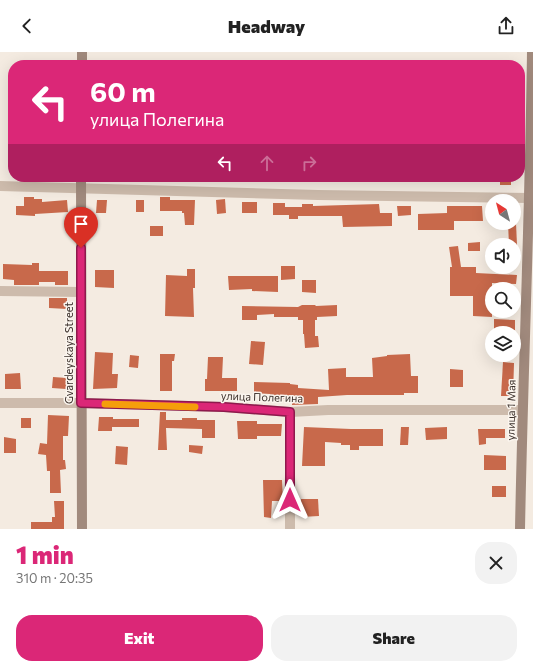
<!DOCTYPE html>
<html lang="en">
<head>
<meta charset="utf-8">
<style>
  body { margin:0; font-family:Commissioner,sans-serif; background:#f2f2f2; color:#222; height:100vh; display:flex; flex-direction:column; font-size:15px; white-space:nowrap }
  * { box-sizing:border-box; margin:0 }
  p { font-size:13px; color:#767676 }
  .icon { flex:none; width:22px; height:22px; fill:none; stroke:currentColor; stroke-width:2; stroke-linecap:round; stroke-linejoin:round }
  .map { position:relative; height:477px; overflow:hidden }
  .panel { display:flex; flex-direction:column; background:#fff; flex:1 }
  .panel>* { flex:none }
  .top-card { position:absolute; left:8px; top:8px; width:517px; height:122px; border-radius:16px; box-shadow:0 4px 16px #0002; background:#db2777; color:#fff; overflow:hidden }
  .needle { width:26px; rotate:324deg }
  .tools { position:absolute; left:485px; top:142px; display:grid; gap:8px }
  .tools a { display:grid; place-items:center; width:36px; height:36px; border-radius:50%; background:#fff; box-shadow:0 4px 16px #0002; font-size:20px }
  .pin { position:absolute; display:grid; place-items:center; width:34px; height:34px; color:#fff; margin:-41px -17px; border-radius:50% 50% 50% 0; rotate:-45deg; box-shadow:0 0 4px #0007 }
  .pin .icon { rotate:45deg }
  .me { position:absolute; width:44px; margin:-22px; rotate:0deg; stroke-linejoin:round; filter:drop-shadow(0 0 3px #0008) }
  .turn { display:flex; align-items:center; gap:14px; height:84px; padding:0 16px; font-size:18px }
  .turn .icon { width:52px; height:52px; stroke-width:2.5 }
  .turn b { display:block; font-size:28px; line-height:34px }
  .lanes { display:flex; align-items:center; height:38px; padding:0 16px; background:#0003; justify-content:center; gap:20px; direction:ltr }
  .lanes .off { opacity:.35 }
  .round { display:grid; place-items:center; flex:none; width:42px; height:42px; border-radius:16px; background:#f2f2f2 }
  .head { display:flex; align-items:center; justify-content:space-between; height:68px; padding:0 16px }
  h1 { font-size:24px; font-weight:800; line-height:30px; color:#db2777 }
  .button { display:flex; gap:8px; margin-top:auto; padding:8px 16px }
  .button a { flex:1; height:46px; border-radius:16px; background:#db2777; color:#fff; font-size:16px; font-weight:800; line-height:46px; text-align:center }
  .button a+a { background:#f2f2f2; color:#222 }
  header { display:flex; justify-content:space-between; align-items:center; height:52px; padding:0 16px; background:#fff; font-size:18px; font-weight:800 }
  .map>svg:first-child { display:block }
  .building { fill:#c8694b }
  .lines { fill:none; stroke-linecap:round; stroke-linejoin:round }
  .street { stroke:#cdbbac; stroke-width:10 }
  .secondary { stroke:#a18a7d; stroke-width:10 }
  .route-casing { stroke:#8e194d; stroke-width:10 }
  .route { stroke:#db2777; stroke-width:7 }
  .slow { stroke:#f59e0b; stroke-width:7 }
  .labels { text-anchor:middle; stroke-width:3; stroke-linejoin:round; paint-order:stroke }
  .street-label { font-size:11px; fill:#3b302b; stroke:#fbf5ee }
</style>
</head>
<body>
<header><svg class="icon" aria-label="back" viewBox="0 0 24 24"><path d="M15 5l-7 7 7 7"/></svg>Headway<svg class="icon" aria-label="share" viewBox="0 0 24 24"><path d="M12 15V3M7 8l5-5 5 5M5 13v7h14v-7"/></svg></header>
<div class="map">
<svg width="533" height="477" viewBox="0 0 533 477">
  <rect width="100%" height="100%" fill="#f4ebe1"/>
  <g class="building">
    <rect x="500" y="125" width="11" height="8"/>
    <polygon points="24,145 34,145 34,147 42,147 42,150 67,148 68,160 35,162 35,164 16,163 16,154 24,154"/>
    <polygon points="160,145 170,145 170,148 195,148 194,173 185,173 184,161 182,161 182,159 160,159"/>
    <polygon points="225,147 226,161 217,162 216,148"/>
    <polygon points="97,148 107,148 106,161 96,161"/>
    <rect x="136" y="148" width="8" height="12"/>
    <rect x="242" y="150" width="15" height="11"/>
    <polygon points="273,151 285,151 285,155 302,155 302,152 313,152 313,154 379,152 380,161 392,161 392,174 343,175 342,164 298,164 298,167 289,167 289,163 273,163"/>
    <polygon points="397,154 411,154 411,163 398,164"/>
    <polygon points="447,154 482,154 483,169 454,169 454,178 418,178 418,162 447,161"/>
    <polygon points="508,171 516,171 517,193 509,193"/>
    <rect x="150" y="174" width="13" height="10"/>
    <polygon points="480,190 480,199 468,199 468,191"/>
    <polygon points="458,194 461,215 476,215 476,221 517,223 516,232 492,231 492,265 473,264 473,244 450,244 450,215 452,215 449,195"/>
    <polygon points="32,211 39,211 39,219 68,219 68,233 55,233 55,230 39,230 39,233 14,233 14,228 3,227 3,212 32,213"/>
    <polygon points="281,214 295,214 295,227 281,228"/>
    <polygon points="187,217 195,217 195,236 193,236 194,265 165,264 166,223 187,224"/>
    <polygon points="95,218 114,218 114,236 95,235"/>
    <polygon points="228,224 278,224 278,240 252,239 252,237 229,238"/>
    <polygon points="302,228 316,228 316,241 302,240"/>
    <polygon points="49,246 67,246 67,257 49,256"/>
    <polygon points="302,253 315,253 316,254 337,253 337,264 317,265 317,268 315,268 315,284 318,284 319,295 305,296 304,282 303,282 303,268 298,268 298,265 274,265 274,262 257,263 257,268 242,268 242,254 298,255"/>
    <polygon points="494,267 515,268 515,278 494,277"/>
    <polygon points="251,289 265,290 263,313 249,312"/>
    <polygon points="95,300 113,301 112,322 118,322 117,336 93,337"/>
    <polygon points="160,302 175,302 174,309 172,309 172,339 160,339"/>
    <polygon points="410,302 411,324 418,324 418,341 404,341 404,343 347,343 318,345 318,352 292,353 292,347 270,347 270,342 254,341 254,330 290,331 290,332 298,333 298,336 329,338 328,317 346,316 346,325 373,325 372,306 387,304 387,303"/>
    <polygon points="130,303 139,304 138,316 129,315"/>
    <polygon points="208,305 223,305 222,326 237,326 237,339 205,339 205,327 207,327"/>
    <polygon points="503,310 514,311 513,344 501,344"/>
    <polygon points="450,317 463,318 463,335 450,335"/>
    <polygon points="20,321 21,337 5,337 5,322"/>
    <polygon points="53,325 67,326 66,337 52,336"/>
    <polygon points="160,360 166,360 166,368 182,368 182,366 197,366 197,368 215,368 215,386 202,386 202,377 166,376 167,398 158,398"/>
    <polygon points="48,363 69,364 68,384 63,384 63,408 65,408 66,417 60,418 61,441 50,441 50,419 47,419 46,403 38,402 40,391 47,392"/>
    <polygon points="99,365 113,365 113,367 139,367 139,375 112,375 112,379 98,379"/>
    <rect x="21" y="366" width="10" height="10"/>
    <polygon points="237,369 257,369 257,372 282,372 281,384 257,384 257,387 238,387"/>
    <polygon points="304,375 351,377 383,377 383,394 359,394 359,398 350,398 350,393 341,393 341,391 325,390 325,414 302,414"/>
    <polygon points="401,375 409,375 408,393 400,393"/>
    <polygon points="447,375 447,387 426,388 425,376"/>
    <polygon points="478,377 505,377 505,386 486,386 486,392 479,393"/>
    <polygon points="4,385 16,387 16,401 4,401"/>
    <polygon points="189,393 203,394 202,402 189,400"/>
    <polygon points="116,394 128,395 127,413 115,412"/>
    <polygon points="484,403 506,404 506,418 484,418"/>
    <polygon points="263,428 282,428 283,449 272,449 271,466 264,465"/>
    <rect x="492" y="434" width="14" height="11"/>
    <polygon points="301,447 318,447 319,464 301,465"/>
    <polygon points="54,449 64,449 64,477 31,477 31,470 52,470 52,465 55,465"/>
  </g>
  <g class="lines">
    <g class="street">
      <polyline points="0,134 318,143 533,146"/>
      <polyline points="0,239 81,240"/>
      <polyline points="0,351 81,351 224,355 290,360 328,358 522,358"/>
      <polyline points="290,360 290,477"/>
    </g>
    <g class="secondary">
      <polyline points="82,13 82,0"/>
      <polyline points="81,125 82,477"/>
      <path d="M520,477C523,318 530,159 532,0"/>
    </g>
  </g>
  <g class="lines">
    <g class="route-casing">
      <polyline id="route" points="81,196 81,351 224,355 290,360 290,448"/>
    </g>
    <use href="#route" class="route"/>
    <polyline class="slow" points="105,352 195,355"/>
  </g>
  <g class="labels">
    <g class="street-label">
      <text transform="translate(69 301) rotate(-90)" y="4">Gvardeyskaya Street</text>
      <text transform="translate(262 345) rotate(2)" y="4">улица Полегина</text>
      <text transform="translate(511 358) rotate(-89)" y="4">улица 1 Мая</text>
    </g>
  </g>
</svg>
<div class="tools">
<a><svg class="needle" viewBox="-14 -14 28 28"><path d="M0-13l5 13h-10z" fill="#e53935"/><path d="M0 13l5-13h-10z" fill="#767676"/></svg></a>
<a><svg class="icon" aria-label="sound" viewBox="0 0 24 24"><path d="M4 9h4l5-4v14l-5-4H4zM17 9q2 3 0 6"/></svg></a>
<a><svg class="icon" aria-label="search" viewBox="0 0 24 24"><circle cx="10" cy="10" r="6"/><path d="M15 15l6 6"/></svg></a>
<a><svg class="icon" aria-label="layers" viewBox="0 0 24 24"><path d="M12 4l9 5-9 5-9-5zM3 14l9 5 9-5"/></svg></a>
</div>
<div class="pin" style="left:81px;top:196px;background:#d93025"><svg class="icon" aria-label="arrive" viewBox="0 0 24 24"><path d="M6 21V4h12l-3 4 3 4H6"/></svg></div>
<svg class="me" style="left:290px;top:448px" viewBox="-20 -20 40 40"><path d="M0-17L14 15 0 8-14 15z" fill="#db2777" stroke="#fff" stroke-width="4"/></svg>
<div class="top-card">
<div class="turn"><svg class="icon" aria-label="left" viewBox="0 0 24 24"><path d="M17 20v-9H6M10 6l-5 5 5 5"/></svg><div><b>60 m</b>улица Полегина</div></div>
<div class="lanes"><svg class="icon" aria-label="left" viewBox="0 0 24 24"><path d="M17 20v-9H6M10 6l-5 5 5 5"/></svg><svg class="icon off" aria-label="ahead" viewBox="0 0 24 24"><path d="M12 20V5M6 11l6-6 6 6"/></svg><svg class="icon off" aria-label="right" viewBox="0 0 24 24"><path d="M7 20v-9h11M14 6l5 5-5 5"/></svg></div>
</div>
</div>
<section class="panel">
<div class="head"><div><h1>1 min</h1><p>310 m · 20:35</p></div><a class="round"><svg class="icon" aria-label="close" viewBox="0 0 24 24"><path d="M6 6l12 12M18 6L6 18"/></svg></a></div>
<div class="button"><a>Exit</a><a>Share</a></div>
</section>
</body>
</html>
